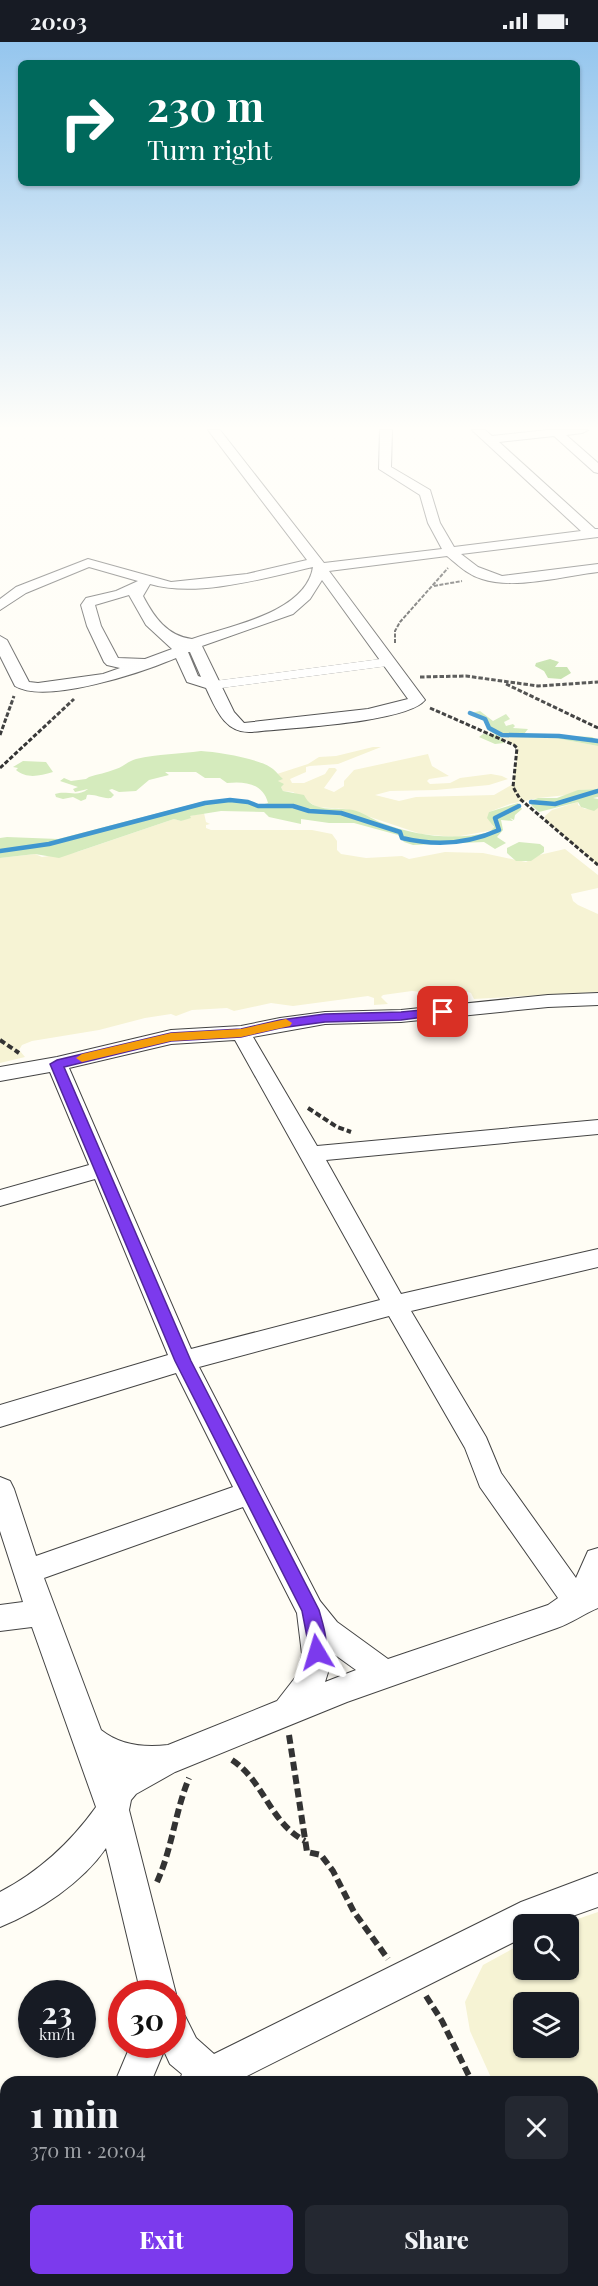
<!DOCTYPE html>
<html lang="en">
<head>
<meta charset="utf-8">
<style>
  body { margin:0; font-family:"Playfair Display",serif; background:#242831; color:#f1f3f6; height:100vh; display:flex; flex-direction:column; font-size:22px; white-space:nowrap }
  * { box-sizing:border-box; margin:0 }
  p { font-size:20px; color:#9ea1a6 }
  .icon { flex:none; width:33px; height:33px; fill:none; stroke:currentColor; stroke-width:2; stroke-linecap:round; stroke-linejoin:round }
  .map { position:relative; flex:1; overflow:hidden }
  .panel { position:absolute; left:0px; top:2034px; width:598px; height:210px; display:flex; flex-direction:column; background:#171b24; border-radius:18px 18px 0 0; box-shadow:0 2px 4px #0004 }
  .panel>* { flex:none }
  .top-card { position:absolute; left:18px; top:18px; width:562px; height:126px; border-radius:9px; box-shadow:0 2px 4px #0004; background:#00695c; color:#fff; overflow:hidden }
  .tools { position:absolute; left:513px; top:1872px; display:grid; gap:12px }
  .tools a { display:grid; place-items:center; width:66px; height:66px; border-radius:9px; background:#171b24; box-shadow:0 2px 4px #0004; font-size:30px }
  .speed { position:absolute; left:18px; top:1938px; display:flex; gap:12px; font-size:30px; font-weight:700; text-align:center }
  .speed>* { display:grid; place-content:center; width:78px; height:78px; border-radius:50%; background:#171b24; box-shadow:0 2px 4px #0004; line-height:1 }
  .speed small { font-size:15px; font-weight:400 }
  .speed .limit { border:9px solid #d22; background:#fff; color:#111 }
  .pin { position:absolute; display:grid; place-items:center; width:51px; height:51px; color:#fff; margin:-26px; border-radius:12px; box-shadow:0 3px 9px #0006 }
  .me { position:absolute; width:66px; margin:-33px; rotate:353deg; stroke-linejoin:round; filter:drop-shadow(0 0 4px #0008) }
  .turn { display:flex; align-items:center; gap:21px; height:126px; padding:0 30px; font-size:27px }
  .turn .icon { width:78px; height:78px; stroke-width:2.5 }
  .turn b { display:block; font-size:42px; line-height:51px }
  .round { display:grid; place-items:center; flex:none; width:63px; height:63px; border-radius:9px; background:#242831 }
  .summary { display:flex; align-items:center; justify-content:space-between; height:102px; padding:0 30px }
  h1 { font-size:36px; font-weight:800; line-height:45px }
  .primary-button { display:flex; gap:12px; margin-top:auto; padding:12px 30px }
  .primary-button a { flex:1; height:69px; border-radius:9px; background:#7c3aed; color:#fff; font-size:24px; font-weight:800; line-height:69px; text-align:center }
  .primary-button a+a { background:#242831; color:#f1f3f6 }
  .status { display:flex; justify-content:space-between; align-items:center; height:42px; padding:0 30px; background:#171b24; direction:ltr }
  .status svg { height:16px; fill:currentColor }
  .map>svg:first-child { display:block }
  .farmland { fill:#f6f3d4; fill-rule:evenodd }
  .green { fill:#d5ebbd }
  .forest { fill:#b9dc9c }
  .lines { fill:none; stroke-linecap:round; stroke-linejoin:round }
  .stream { stroke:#3f96cf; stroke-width:4.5 }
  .lane-casing { stroke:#444; stroke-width:8 }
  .street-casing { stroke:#444; stroke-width:2 }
  .path-far3 { stroke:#333; stroke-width:2; stroke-dasharray:4 1.5; stroke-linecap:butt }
  .path-far2 { stroke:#333; stroke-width:3; stroke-dasharray:4.5 2; stroke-linecap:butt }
  .path-far1 { stroke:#333; stroke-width:4; stroke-dasharray:6 3; stroke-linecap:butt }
  .path { stroke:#333; stroke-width:6; stroke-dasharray:9 4.5; stroke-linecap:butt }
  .lane { stroke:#fff; stroke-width:8 }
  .street { fill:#fff; fill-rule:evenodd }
  .shaded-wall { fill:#3f3936 }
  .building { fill:#5a524d; stroke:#3f3936; stroke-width:1.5 }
  .route { fill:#7c3aed; stroke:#51269a; stroke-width:1.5 }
  .slow { fill:#f59e0b }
</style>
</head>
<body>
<div class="status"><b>20:03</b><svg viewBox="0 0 49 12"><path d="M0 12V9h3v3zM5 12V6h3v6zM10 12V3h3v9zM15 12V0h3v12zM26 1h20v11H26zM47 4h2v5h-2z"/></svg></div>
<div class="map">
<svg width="598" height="2244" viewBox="0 0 598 2244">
  <rect width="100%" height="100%" fill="#fffdf5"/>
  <g class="farmland">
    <polygon points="500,693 544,694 598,704 598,747 580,748 567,753 538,756 510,762 489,770 494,788 455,795 421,792 346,767 317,765 293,750 283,749 278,739 282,737 277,732 308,722 319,715 336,714 373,705 381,705 338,722 310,724 306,725 306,730 290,737 292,741 304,741 325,732 329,726 335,726 337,728 324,746 334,750 344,744 344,739 354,728 428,712 432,724 449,734 429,737 427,739 430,742 450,741 460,736 491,732 502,734 508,737 489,743 436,748 390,749 375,753 399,759 416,755 494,753 513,742 517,715 517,706"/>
    <polygon points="578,760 578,763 585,767 598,766 598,823 545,778 545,774 552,768"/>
    <polygon points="204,771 206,780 210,782 206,783 206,786 211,788 312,788 332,792 337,799 337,808 341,812 366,816 402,814 409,817 445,810 483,811 526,820 539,813 565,807 598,833 598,846 571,852 573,859 578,863 598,872 598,950 474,957 471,951 465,949 429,951 412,949 383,953 381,955 388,962 374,963 374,956 368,954 293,964 271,961 234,969 227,966 192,968 176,974 171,972 145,976 99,988 32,999 22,1003 19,1008 25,1015 0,1021 0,816 35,812 42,815 77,810 174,777 181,779 190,774"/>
    <path d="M598,1870V2100L593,2102L592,2040H493L470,1989L465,1960L483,1923L523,1901L524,1928H568V1882H563ZM524,1960H568V2006H524Z"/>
    <polygon points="598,2161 598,2244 579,2244 574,2238 592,2238 593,2165"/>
  </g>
  <g class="green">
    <polygon points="480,669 493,679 506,672 510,677 504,680 506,684 513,682 515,684 513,686 528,687 524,692 592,695 598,698 598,704 544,694 500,693 504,701 495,702 479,695 483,692 496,693 488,688 489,682 485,677 470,671"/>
    <path d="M201,709C219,710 261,717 273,727C277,730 279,734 283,737L278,739L284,742L281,745L283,749L304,753C312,771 335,765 353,768C362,770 372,777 382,781C417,794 454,799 490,790L494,785L487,776L489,770L518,761L522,767L515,773L514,778L510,776L513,779L501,778L503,788L497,795L506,801L495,807L484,800L413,803L404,800L398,793L354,781H329L301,777V782L269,775L264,770L221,769L190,774L191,776L181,779L174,777L59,816L35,812L0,816V796L7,795L58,797L201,760L230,758L248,760L258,764L268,761C263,741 244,739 227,741L220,736H205L196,730H165L169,733L149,738L136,749L119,750L112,747L109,748L114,753L111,756C102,757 96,752 87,753L86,757L81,759L73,755L63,757L56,755L55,752C67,748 77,756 88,747L75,750L73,747L78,745L60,739L64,736L71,739L86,737L89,735C98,732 106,731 116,727C123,725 128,719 136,717C158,712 180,712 201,709Z"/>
    <path d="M23,719L46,720L53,730C39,734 27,737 16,728L18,726L13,725Z"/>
    <polygon points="598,747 598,755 593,756 598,757 598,766 594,769 581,765 578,760 539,770 532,764 530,759 538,756 557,756 578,748"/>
    <polygon points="519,800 540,802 544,805 544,810 531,819 516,819 507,811 507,806"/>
  </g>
  <polygon class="forest" points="550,617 559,620 555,625 567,625 571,631 561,637 548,636 544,629 535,624 536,621"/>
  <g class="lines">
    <g class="stream">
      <polyline points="470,671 485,677 489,686 502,693 559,694 598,699"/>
      <polyline points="531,760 555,762 598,749"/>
      <path d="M0,809L49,802L205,761L230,758L248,760L258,764H293L309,769L341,771L400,790L402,796C435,804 468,802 499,788L495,776L519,764"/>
    </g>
    <g class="lane-casing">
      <polyline id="lane" points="214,643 388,620"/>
    </g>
    <g class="street-casing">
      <g id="street">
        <path d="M208,388H220L324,521L442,507L428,481L420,453L379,427L380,388H392L391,425L430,448L440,481L454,505L581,489L472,388H485L492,394L548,388H588L582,391L566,393L598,421V431L594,430L554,394L499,400L595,487H598V495L461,512L478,525L502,534L598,522V530C564,534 514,548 482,537C468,533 458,523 447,514L329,529L425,658C407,681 285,686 252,690C225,692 216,667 206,646L187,640L176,616C143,630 46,663 15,644L0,614V594L7,598L29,640L38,641L103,632L120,626L107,623L104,620L87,584L81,563L86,556L116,549L138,539L89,525L26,551L0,568V557L16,545L88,517L171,540L247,532L307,518ZM313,525C306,571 229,584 192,597C167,594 154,575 143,554L150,542C197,556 265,536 313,525ZM322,538L408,657L368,667L244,681L234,670L202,604L293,572L310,557ZM129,553L146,583L172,607L145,617L118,616L101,584L95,563ZM188,610H190L201,635L198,634Z"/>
        <path d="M598,951V963L548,965L401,980L325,982L253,995L317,1104L598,1078V1092L326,1118L401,1252L598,1207V1225L411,1269L486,1395L501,1431L576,1536L588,1509L598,1506V1566C583,1572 572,1581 557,1586L347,1660L175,1730L136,1752L131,1758L129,1768L176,1952L172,1961V1952H141L106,1806C82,1841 39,1869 0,1885V1850C40,1829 70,1801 96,1765L32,1585L0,1589V1563L23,1560L0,1489V1435L10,1439L14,1447L36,1514L233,1445L176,1331L0,1385V1363L168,1313L95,1137L0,1164V1148L89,1123L50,1030L0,1039V1025L57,1015L171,988L241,984L280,976L325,970L401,968L548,953ZM235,998L380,1258L191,1307L69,1026L171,1002ZM389,1274L465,1406L480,1445L558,1556L548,1563L388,1617L337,1580L320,1559L199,1325ZM243,1465L297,1571L302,1612L298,1632L277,1659L168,1703C144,1706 120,1703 101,1688L44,1536ZM331,1610L356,1628L325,1640L330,1624Z"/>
        <polygon points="598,1831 598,1865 550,1882 524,1882 524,1895 235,2040 179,2040 182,2032 170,2022 164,2009 151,2040 115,2040 131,2002 172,2002 172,1970 185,1974 196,1996 214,2012 521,1860"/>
        <polygon points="6,2091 6,2129 0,2132 0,2094"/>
      </g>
    </g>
    <g class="path-far3">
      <polyline points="434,544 462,539"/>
      <polyline points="395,601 395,589 400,580 448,526"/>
    </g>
    <g class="path-far2">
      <polyline points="420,635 466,634 538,644 598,640"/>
      <polyline points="506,642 598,686"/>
      <polyline points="430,666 514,703 517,706 513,745 520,757 598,823"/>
      <polyline points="0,693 14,654"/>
      <polyline points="0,726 74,657"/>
    </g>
    <g class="path-far1">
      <polyline points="0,998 19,1011"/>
      <polyline points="308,1066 337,1085 351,1090"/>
    </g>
    <g class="path">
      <polyline points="289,1693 307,1810 321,1813 333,1829 354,1870 388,1917"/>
      <path d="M232,1718C264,1739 270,1781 305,1799"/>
      <path d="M157,1840C172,1807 175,1770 189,1736"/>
      <polyline points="426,1954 442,1979 472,2040"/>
    </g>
    <use href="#lane" class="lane"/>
    <use href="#street" class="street"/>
  </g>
  <polygon class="shaded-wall" points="163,2238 168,2238 170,2244 150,2244"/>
  <polygon class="building" points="100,2238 163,2238 150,2244 101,2244"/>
  <linearGradient id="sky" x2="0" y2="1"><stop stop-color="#95c6ee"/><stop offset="0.55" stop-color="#fffefa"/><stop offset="1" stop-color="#fffefa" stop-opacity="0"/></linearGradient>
  <rect width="598" height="702" fill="url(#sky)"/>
  <path class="route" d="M443,966L447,967V972L401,978L325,980L280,986L241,995L171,999L64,1025L191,1319L319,1568C323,1583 330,1600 323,1616L317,1618L311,1616L302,1569L175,1319L50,1022L57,1018L171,991L241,987L280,978L325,972L401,970Z"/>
  <polygon class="slow" points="286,977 292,981 290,984 241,995 171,999 82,1020 76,1016 82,1012 171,991 241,987"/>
</svg>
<div class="tools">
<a><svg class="icon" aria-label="search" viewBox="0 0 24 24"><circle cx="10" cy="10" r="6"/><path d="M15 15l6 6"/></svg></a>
<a><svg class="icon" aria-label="layers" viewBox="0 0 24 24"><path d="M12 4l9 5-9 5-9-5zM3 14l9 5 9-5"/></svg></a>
</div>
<div class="speed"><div>23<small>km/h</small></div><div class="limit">30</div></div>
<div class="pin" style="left:443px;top:970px;background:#d93025"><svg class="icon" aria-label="arrive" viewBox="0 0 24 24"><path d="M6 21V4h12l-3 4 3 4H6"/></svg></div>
<svg class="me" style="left:317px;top:1610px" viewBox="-20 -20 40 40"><path d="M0-17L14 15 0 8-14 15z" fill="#7c3aed" stroke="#fff" stroke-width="4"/></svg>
<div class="top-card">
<div class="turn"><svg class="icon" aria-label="right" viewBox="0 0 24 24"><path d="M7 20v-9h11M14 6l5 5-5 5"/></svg><div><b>230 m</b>Turn right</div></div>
</div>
<section class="panel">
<div class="summary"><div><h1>1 min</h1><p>370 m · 20:04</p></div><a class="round"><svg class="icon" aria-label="close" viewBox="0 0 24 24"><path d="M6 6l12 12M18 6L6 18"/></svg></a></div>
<div class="primary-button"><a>Exit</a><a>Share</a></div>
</section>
</div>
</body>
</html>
